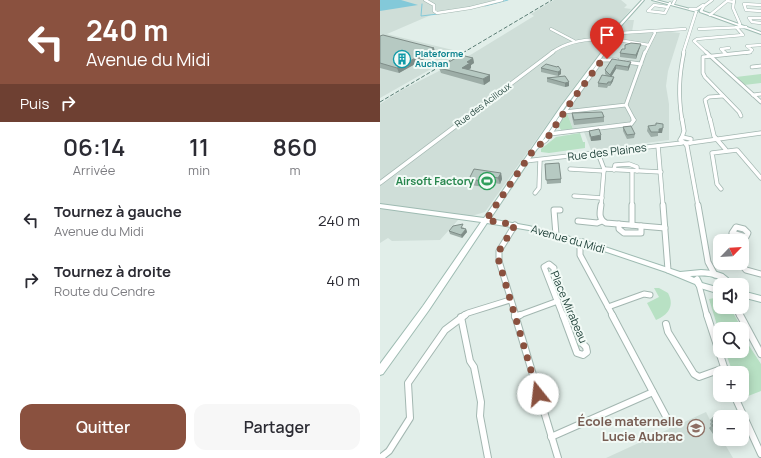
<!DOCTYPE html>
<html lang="fr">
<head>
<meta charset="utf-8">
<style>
  body { margin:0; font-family:Manrope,sans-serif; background:#f7f7f7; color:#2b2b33; height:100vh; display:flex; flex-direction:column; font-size:15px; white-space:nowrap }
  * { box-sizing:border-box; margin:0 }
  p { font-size:13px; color:#7c7c81 }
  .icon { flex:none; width:22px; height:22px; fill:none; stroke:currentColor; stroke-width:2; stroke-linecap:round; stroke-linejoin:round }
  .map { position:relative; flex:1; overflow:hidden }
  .drawer { display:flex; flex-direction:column; background:#fff; width:380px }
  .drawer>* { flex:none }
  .banner { background:#8a513f; color:#fff; overflow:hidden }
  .needle { width:26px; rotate:65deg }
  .controls { position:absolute; left:333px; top:234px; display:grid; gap:8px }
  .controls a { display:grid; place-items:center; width:36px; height:36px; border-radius:8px; background:#fff; box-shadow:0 2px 10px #0003; font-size:20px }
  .pin { position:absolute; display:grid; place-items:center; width:34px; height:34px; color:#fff; margin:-41px -17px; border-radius:50% 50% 50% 0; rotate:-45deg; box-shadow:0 0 4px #0007 }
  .pin .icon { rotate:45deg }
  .me { position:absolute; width:44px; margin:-22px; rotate:344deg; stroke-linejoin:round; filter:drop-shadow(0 0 3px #0008) }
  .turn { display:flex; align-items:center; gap:14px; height:84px; padding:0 20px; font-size:18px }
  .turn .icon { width:52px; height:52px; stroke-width:2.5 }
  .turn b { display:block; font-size:28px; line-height:34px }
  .then { display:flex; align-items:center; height:38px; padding:0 20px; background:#0003; gap:8px; font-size:15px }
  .eta { display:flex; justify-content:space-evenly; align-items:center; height:68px; text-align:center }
  .eta b { font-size:24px; font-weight:600; line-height:28px }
  .cta { display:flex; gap:8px; margin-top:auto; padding:8px 20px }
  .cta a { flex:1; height:46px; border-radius:12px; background:#8a513f; color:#fff; font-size:16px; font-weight:600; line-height:46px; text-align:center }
  .cta a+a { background:#f7f7f7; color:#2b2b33 }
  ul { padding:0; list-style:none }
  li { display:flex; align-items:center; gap:12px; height:60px; padding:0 20px }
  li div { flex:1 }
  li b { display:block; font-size:15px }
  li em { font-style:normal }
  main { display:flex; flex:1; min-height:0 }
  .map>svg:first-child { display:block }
  .built { fill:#cfded8 }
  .green { fill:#b8e1c4 }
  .water { fill:#83c9d9 }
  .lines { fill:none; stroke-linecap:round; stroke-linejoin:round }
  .stream { stroke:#83c9d9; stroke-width:1 }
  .street-far4-casing { stroke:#a3b7b1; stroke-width:3.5 }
  .street-far3-casing { stroke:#a3b7b1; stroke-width:4.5 }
  .street-far2-casing { stroke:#a3b7b1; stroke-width:5 }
  .street-far1-casing { stroke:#a3b7b1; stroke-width:7 }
  .street-casing { stroke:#a3b7b1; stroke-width:8 }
  .secondary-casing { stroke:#9ebbb2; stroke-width:2 }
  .street-far4 { stroke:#fff; stroke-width:2.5 }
  .street-far3 { stroke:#fff; stroke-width:3 }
  .street-far2 { stroke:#fff; stroke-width:3.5 }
  .street-far1 { stroke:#fff; stroke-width:5 }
  .street { stroke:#fff; stroke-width:6 }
  .secondary { fill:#fff; fill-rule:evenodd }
  .rail { stroke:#5a7c74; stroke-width:1; stroke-dasharray:4 2; stroke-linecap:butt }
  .wall { fill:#9dada7 }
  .shaded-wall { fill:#7f8d88 }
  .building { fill:#b6c9c2; stroke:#7f8d88 }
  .route { stroke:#8a513f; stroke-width:7; stroke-dasharray:0 12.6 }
  .labels { text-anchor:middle; stroke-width:4; stroke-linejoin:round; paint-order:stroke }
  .far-culture-label { font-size:9px; font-weight:bold; fill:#0d838f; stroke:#f2faf6; text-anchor:start }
  .far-street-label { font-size:9px; fill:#1f4139; stroke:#f2faf6 }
  .street-label { font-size:11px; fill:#1f4139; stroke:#f2faf6 }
  .leisure-label { font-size:11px; font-weight:bold; fill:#27864d; stroke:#f2faf6; text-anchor:end }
  .near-education-label { font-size:13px; font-weight:bold; fill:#785e54; stroke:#f2faf6; text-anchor:end }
</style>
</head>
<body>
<main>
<section class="drawer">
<div class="banner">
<div class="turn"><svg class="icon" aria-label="left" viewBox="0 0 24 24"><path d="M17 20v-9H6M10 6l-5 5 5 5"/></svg><div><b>240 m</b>Avenue du Midi</div></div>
<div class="then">Puis<svg class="icon" aria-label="right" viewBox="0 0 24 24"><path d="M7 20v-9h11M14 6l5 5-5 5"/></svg></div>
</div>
<div class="eta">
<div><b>06:14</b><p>Arrivée</p></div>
<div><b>11</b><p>min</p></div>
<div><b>860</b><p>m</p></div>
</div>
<ul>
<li><svg class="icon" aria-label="left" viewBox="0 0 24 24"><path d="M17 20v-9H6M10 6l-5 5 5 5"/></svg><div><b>Tournez à gauche</b><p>Avenue du Midi</p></div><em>240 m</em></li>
<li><svg class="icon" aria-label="right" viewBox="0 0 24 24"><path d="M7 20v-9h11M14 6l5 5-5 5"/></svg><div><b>Tournez à droite</b><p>Route du Cendre</p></div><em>40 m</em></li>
</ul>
<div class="cta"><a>Quitter</a><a>Partager</a></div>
</section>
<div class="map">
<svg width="381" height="458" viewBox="0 0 381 458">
  <rect width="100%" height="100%" fill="#e1eee9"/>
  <g class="built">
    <polygon points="0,0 120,0 86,8 58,12 7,34 81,52 0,98"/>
    <polygon points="174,0 241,0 247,5 244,8 251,9 230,34 219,37 215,41 223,44 220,53 188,95 105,212 78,220 60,240 12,241 8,238 0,243 0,104 22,90 92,54 154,16 151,14"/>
    <polygon points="248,20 254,20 252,32 281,31 300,33 288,71 286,86 289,104 289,140 211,150 204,132 193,129 187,113 232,46 245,43 246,40 237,35 239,30"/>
    <polygon points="326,412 330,420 338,416 340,419 340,439 346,439 343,441 353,458 226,458"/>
  </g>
  <g class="green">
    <polygon points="381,74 381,83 364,85 356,77"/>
    <polygon points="187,113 193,129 181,130 178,125 185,114"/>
    <polygon points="200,133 203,142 205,142 205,148 169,153 161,152 161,149 176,137"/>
    <polygon points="168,270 170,271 201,346 199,347 196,343"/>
    <path d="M274,288H279L288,293C295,306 288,315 276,320L267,303L279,297Z"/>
    <polygon points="340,297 340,307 350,307 362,329 340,329 340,335 329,299"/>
    <polygon points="362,330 364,334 362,335 381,364 381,391 363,398 362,373 353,373 345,351 362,351"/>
  </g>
  <polygon class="water" points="0,0 21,0 38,5 0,11"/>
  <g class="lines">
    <g class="stream">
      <polyline points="42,4 41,16 58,14"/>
      <polyline points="105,6 128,0"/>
    </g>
    <g class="street-far4-casing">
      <g id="street-far4">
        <polyline points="45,0 54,5 54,11 57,13 90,8 122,0"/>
        <polyline points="354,0 353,8 360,24 359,25"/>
        <polyline points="293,4 295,0"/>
        <polygon points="274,5 288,7 285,13 268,11"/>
        <polyline points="381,5 364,4 366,10 381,11"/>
        <polyline points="288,7 290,3"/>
        <polyline points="310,9 317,9 323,5"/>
        <polyline points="321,11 324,6 332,0"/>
        <polyline points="330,15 347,1 354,2"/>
        <polyline points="381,18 369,18 372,22 381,23"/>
        <polyline points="171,29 194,41"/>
        <polyline points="319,29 366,27"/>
        <polyline points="240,33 305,29"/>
        <polyline points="238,40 269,45"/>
        <path d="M171,53C187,41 204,40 223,38"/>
        <polyline points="265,53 275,33 274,31"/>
        <polyline points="303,53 316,12"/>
        <polyline points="327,53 314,41 317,39 363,35 356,27"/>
        <polyline points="345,53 341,49 349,48"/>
        <polyline points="365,53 370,52 372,50 367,46 381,45"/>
      </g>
    </g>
    <g class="street-far3-casing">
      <g id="street-far3">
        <polyline points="326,52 381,102"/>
        <polyline points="344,52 346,54"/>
        <polyline points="246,62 261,64"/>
        <polyline points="372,67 381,66"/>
        <polyline points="373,95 381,94"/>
        <polyline points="246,105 254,120"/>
        <polyline points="184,112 246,105 265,52"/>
        <polyline points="361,116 359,112 325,77 323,73 323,57 370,52"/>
        <polyline points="83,120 173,52"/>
        <polyline points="179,120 222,60 237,60"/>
        <path d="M302,120C298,95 299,76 304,52"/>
        <polyline points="330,120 325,100 329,97 343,96"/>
      </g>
    </g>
    <g class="street-far2-casing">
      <g id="street-far2">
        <polyline points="330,119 334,136 346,150"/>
        <polyline points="169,134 251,124 254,120 253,119"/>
        <polyline points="302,137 304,131 302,119"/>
        <polygon points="302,137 311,139 310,143 305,143 300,140"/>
        <polyline points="305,143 307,146 318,206"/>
        <polyline points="310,143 381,133"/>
        <polyline points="278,146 283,206"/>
        <polyline points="155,148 166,140 180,119"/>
        <polyline points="218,153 224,169 221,206"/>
        <polyline points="145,161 302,143"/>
        <polyline points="190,169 224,171"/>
        <polyline points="224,169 281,172"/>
        <polyline points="234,170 235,165 249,164 257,167 257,171"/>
        <polyline points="252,171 252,206"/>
        <polyline points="0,183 85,119"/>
        <polyline points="341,189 337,184 332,153 357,150 381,178"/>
        <polyline points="155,193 159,188 160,160"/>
        <polyline points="194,196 222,198"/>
      </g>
    </g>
    <g class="street-far1-casing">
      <g id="street-far1">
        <path d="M221,205C220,212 218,219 226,223L285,228"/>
        <polyline points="252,205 252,225"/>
        <polyline points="283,205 288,270"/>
        <polyline points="318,205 328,262 335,275"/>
        <polyline points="198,221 217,223 222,221"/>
        <polyline points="239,224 239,229 244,233 261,233 261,226"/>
        <polyline points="135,225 119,251 119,261 136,316"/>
        <polygon points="356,227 364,229 368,233 366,237 352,233"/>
        <polyline points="176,235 174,210 180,210"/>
        <polyline points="353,241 355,235"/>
        <polyline points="203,242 200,246 200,255 233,316"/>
        <polyline points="360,263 366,270 381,274"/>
        <polyline points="319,285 327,316"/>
        <polyline points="228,307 264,294 270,295"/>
        <polyline points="355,307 360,316"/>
        <polyline points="83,316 88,313 130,300"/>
        <polyline points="137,316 178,301"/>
        <polyline points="183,316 164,267 169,264 174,268 174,276 191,316"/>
      </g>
    </g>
    <g class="street-casing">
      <g id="street">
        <polyline points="135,315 178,458"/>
        <polyline points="183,315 197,353 203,355 207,352 206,347 203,344 191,315"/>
        <polyline points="232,315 290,424"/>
        <polyline points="327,315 346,373"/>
        <polyline points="360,315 381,354"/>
        <polyline points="81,317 90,361 94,367 101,402 100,416 108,458"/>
        <polyline points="135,317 140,315"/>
        <polyline points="286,324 288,332 314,374 319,377 344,368"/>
        <polyline points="354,395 381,454"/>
        <polyline points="171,437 273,392"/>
        <polyline points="0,458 9,451 30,418 28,383 65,330 85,315"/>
      </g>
    </g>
    <g class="secondary-casing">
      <g id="secondary">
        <path d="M262,0H264L232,36L225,39L226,41L233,42L236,41L233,38L235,37L240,41L231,45L228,43L225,53L185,107L110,219L149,226L213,243L300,272L321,270L334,271L343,274L348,278L353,285H346C337,274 323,275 310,276L314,278L317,276L319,277L322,283L340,288V294L317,287L315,284L286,272L212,247L149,230L107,223L49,310L3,374L0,375V364L43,306L101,222L0,208V204L104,218L182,105L221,53L225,43L223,42L222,38L230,34Z"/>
        <polygon points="272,0 276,0 318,11 317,12"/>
        <polygon points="320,10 381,32 381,34 320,12"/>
        <polygon points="362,291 381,296 381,302 362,297"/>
      </g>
    </g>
    <use href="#street-far4" class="street-far4"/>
    <use href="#street-far3" class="street-far3"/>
    <use href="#street-far2" class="street-far2"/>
    <use href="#street-far1" class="street-far1"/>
    <use href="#street" class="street"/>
    <use href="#secondary" class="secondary"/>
    <polyline class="rail" points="0,102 172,0"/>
  </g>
  <g class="wall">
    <polygon points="0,36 54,48 55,53 19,73 0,68"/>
    <polygon points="260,47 256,59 240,57 240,53"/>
    <polygon points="93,58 94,63 91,65 91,68 89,70 110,81 104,85 61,73 59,68"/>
    <polygon points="232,59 250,66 248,71 236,69 231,77 233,81 230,86 228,86 227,88 218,87 218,83 227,76 225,74 225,70"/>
    <polygon points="161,68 181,70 181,74 178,76 161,72"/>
    <polygon points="185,76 189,86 185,87 167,82 167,78"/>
    <polygon points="192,113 224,117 224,122 194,125 192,117"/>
    <polygon points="268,126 282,133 278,133 278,136 271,137 267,131"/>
    <polygon points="243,127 255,134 254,138 247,139 243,131"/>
    <polygon points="209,131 221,140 211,141 209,135"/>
    <polygon points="165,164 181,179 181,183 167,184"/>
    <polygon points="121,173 122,179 120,184 114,183 112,188 90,185 89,179"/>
    <polygon points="84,227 83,228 86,229 87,232 82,238 70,234 69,231"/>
    <polygon points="333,417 340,417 340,438 338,439 337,436 335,437 329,428 331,426 330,424 331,422 330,420"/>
  </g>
  <g class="shaded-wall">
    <polygon points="261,44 256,59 256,55"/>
    <polygon points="54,48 55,53 19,73 17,68"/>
    <polygon points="93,58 94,63 91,65 91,68 83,73 82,68 87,62"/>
    <polygon points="251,62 250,66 248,71 248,67"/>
    <polygon points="236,65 236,69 230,79 230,75"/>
    <polygon points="181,70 181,74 178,76 178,72"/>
    <polygon points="110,75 110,81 104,85 103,79"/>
    <polygon points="234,77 233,81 230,86 231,82"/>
    <polygon points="189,82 189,86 185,87 185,83"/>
    <polygon points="283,128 282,133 278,133 279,129"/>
    <polygon points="221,135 221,140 211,141 211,137"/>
    <polygon points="121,173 122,179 120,184 118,178"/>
    <polygon points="113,177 114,183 112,188 110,182"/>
    <polygon points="86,229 87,232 82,238 81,235"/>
  </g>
  <g class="building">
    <polygon points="3,35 54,48 17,68 0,63 0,36"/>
    <polygon points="251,43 261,44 256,55 240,53 242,49 245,49 245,45"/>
    <polygon points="81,55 93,58 87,62 90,63 82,68 110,75 103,79 59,68"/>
    <polygon points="232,59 251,62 248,67 236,65 230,75 225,70"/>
    <polygon points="166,64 177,67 178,66 181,70 178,72 161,68"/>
    <polygon points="222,75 234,77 231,82 228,82 227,84 218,83"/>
    <polygon points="185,76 189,82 185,83 167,78"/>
    <polygon points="222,112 224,117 194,120 192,113"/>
    <polygon points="276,123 283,124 283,128 279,129 279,132 271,132 268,126 276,125"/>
    <polygon points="251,126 255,134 247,135 243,127"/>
    <polygon points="219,129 221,135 211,137 209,131"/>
    <polygon points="179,163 181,179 166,180 165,164"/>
    <polygon points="94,169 121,173 118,178 113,177 110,182 89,179"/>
    <polygon points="83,224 81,228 86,229 81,235 69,231 73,226"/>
    <polygon points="340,413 342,416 344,415 345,417 340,417 340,434 338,435 332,425 334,424 332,421 335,420 333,417"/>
  </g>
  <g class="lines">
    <polyline class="route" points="158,394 118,258 119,251 135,225 106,220 154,149 166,140 191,102 222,60 227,59"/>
  </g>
  <defs>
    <g id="building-ring" transform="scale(0.9)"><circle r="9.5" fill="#f2faf6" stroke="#0f9aa8" stroke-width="1.5"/><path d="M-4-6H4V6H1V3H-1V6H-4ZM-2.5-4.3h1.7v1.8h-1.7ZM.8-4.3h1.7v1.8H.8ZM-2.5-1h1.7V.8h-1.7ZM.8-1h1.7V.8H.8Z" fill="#0f9aa8"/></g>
    <g id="stadium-ring" transform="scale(0.9)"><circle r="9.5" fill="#f2faf6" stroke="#2e9e5b" stroke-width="1.5"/><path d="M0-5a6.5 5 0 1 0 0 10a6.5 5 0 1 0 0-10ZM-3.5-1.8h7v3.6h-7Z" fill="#2e9e5b"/></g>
    <g id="school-ring" transform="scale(0.9)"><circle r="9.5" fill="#f2faf6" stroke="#8d6e63" stroke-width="1.5"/><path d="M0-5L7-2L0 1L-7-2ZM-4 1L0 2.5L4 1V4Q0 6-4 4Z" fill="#8d6e63"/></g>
  </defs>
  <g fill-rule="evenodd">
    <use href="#building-ring" x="22" y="59"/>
    <use href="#stadium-ring" x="107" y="181"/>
    <use href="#school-ring" x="316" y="428"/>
  </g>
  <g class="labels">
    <g class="far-culture-label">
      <text x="35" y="57">Plateforme<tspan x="35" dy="10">Auchan</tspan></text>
    </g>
    <g class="far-street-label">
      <text transform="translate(103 105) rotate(-37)" y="3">Rue des Acilloux</text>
    </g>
    <g class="street-label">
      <text transform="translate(227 152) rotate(-7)" y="4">Rue des Plaines</text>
      <text transform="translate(188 239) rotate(16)" y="4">Avenue du Midi</text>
      <text transform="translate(189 307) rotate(67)" y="4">Place Mirabeau</text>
    </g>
    <g class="leisure-label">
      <text x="94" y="185">Airsoft Factory</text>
    </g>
    <g class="near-education-label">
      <text x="303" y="426">École maternelle<tspan x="303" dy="15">Lucie Aubrac</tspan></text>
    </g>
  </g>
</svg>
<div class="controls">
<a><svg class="needle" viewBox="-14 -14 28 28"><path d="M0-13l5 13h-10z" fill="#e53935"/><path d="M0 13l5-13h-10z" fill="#7c7c81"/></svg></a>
<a><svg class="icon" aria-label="sound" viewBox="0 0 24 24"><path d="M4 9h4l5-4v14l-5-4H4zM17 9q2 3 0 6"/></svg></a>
<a><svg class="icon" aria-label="search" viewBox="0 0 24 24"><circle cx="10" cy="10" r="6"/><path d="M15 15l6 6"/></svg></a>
<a>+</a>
<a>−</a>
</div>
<div class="pin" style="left:227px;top:59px;background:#d93025"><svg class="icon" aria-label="arrive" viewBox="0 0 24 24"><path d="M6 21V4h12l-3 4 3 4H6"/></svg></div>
<svg class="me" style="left:158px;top:394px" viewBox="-20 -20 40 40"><circle r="19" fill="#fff"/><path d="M0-13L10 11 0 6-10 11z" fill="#8a513f"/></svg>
</div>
</main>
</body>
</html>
